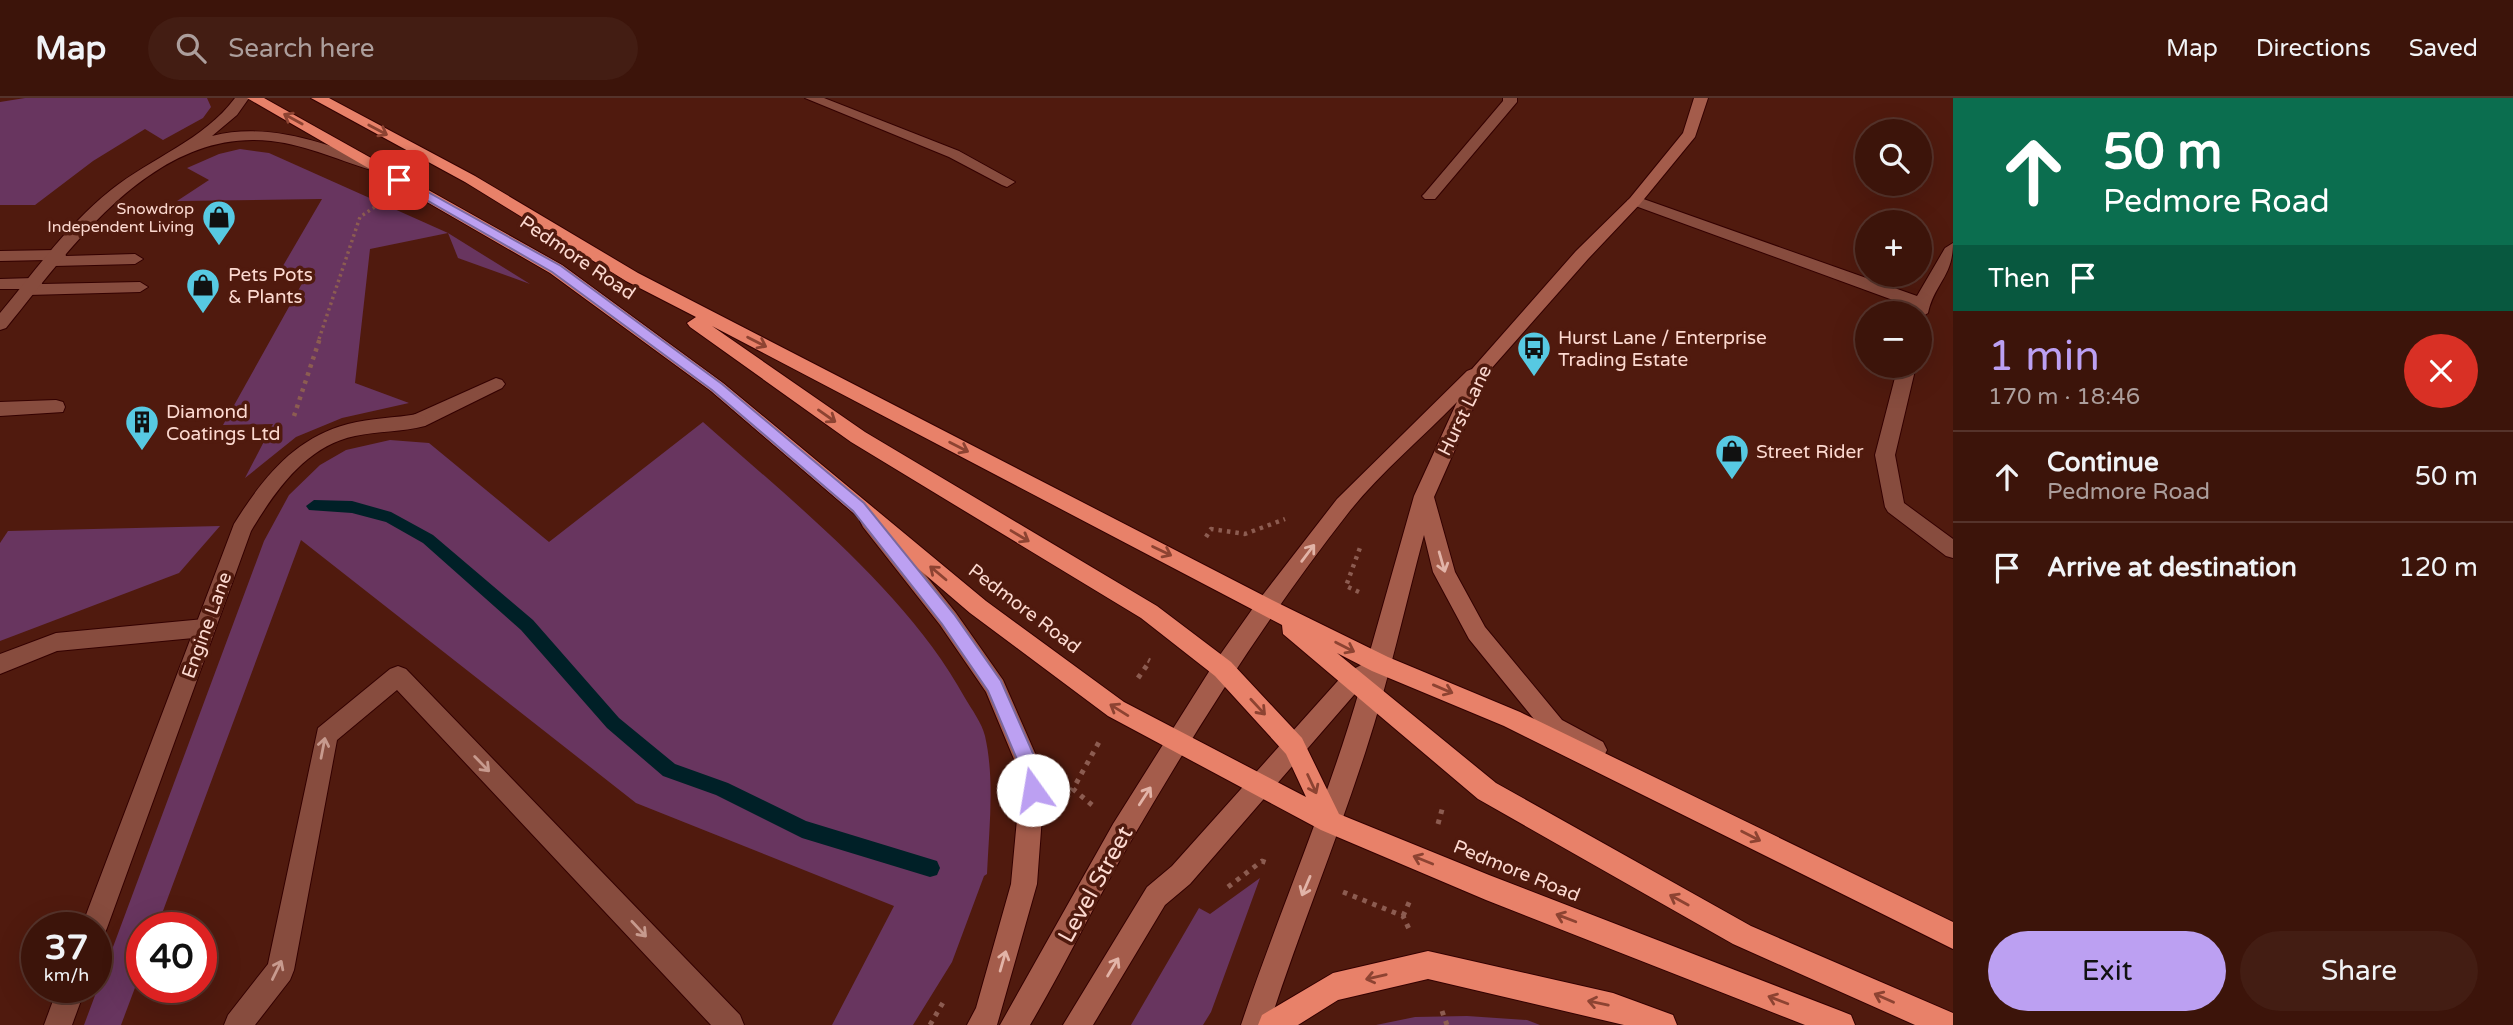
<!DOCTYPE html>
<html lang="en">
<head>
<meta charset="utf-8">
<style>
  body { margin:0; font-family:"Varela Round",sans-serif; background:#431d13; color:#f1f3f6; height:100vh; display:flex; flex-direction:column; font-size:26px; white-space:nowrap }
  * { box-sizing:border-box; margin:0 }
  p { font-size:23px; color:#ac9e9c }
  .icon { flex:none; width:38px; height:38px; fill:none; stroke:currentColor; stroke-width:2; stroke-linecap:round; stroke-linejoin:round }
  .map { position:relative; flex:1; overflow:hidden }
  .drawer { display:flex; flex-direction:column; background:#3c140a; width:560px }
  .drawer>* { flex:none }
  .hud { background:#0b6e4f; color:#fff; overflow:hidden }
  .controls { position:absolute; left:1855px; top:21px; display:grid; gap:14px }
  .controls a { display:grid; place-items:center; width:77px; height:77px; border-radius:50%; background:#3c140a; box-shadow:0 7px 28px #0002,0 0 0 2px #55332b; font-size:35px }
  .speed { position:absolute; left:21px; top:814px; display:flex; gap:14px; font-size:35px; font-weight:700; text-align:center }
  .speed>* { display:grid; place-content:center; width:91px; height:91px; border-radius:50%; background:#3c140a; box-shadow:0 7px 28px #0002,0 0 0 2px #55332b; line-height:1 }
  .speed small { font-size:18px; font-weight:400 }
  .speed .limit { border:10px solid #d22; background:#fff; color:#111 }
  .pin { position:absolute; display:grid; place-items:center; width:60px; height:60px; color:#fff; margin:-30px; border-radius:14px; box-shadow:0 4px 10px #0006 }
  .me { position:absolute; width:77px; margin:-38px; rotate:347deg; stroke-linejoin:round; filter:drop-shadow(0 0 5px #0008) }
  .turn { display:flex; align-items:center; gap:24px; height:147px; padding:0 35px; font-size:32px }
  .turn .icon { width:91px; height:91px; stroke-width:2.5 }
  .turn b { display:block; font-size:49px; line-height:60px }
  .then { display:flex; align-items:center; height:66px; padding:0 35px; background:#0003; gap:14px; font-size:26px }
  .round { display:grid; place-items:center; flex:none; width:74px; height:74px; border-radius:37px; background:#431d13 }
  .headline { display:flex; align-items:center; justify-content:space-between; height:119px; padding:0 35px }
  h1 { font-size:42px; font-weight:600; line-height:52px; color:#bca0f2 }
  .button { display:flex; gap:14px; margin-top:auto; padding:14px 35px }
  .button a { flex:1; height:80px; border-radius:42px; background:#bca0f2; color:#111; font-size:28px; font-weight:600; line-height:80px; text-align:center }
  .button a+a { background:#431d13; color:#f1f3f6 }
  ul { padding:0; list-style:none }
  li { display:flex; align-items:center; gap:21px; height:91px; padding:0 35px; border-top:2px solid #55332b }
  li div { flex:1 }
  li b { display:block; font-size:26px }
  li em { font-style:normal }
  header { display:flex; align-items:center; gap:42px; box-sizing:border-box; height:98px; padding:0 35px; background:#3c140a; border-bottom:2px solid #55332b }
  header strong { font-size:33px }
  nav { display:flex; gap:38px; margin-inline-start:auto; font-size:24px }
  .search { width:490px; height:63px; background:#431d13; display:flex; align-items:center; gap:18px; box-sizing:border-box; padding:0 24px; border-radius:38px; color:#ac9e9c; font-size:26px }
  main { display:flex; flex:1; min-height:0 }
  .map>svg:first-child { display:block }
  .green { fill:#68355f }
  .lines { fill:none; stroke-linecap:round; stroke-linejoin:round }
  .stream { fill:#002027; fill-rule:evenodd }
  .lane-casing { stroke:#300; stroke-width:2 }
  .street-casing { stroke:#300; stroke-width:2 }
  .secondary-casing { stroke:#300; stroke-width:2 }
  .highway-casing { stroke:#300; stroke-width:2 }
  .path-far2 { stroke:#8c5c51; stroke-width:3.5; stroke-dasharray:2.5 3.5; stroke-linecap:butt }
  .path-far1 { stroke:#8c5c51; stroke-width:4.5; stroke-dasharray:3.5 5; stroke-linecap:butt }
  .path { stroke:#8c5c51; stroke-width:5; stroke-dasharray:4.5 6; stroke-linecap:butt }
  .lane { fill:#874c3e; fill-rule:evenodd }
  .street { fill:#874c3e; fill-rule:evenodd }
  .secondary { fill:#a45c4b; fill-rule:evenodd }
  .highway { fill:#e88169; fill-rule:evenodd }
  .oneway { stroke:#8d4332 }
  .oneway2 { stroke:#e2b4a8 }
  .oneway3 { stroke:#c79a8e }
  .route { fill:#bca0f2; stroke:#7a689d; stroke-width:2 }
  .labels { text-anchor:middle; stroke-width:7; stroke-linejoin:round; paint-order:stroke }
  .far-poi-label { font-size:16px; fill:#fcd9d0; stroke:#501a0e; text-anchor:end }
  .street-label { font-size:19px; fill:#fcd9d0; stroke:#501a0e }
  .poi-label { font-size:19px; fill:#fcd9d0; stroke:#501a0e; text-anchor:start }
  .near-street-label { font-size:23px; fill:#fcd9d0; stroke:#501a0e }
</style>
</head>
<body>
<header>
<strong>Map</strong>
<div class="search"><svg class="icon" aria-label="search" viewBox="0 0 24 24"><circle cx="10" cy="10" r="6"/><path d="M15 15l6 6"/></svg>Search here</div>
<nav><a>Map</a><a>Directions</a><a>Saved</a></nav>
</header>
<main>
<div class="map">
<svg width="1953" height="927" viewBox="0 0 1953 927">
  <rect width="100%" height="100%" fill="#501a0e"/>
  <g class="green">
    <polygon points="25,0 207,0 211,9 203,20 163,42 145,31 93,63 35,107 0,107 0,4"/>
    <polygon points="240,51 269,55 448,135 530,186 458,160 448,135 370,151 355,285 409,305 342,320 296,339 245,380 273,326 223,327 309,173 280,173 322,101 177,103 209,82 187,70 219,56"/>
    <path d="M703,324C792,403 908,495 965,600C972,612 982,625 985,638C995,682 989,731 987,776L984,778L952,864L913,927H832L894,808L636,705L301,442L157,829L142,830V871L121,927H84L264,443L289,397L320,367L346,352L390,342L429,345L549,444Z"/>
    <polygon points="220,428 179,475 0,543 0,445 8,433"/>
    <polygon points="1260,780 1211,914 1203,927 1131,927 1199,810 1210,816"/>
    <polygon points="1467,918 1527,922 1540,927 1376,927 1415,919"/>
  </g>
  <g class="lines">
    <polygon class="stream" points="314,402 352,403 391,414 433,437 533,522 619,620 675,666 728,685 806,723 937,763 940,770 937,777 930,779 802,740 716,697 663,678 607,630 521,532 423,445 386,424 352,415 309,412 306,408"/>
    <g class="lane-casing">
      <g id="lane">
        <polygon points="805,0 824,0 959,53 1015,84 1007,89 1002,87 949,59"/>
        <polygon points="1503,0 1517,0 1517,4 1435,101 1425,101 1422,98 1425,95 1503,3"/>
        <path d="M1635,98L1917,198L1945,150L1953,145C1953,179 1934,186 1928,215L1920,220V215H1911L1912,209L1630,106L1627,103Z"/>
        <polygon points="58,152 64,153 66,158 135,156 143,161 135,166 54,168 48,167 46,162 0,163 0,153"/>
        <polygon points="34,180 40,181 42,186 140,184 148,189 140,194 28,197 22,196 20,191 0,191 0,181"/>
        <polygon points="1898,268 1916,268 1895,357 1904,405 1953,441 1953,460 1946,458 1888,414 1885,409 1875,357"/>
        <polygon points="496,280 502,282 505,286 502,290 425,328 411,328 409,323 411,318"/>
        <polygon points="56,302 63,304 65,309 63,314 0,318 0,304"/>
        <polygon points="204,521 212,524 215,530 212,536 204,539 57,553 0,576 0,556 56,535"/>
        <polygon points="398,568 406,571 740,917 744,927 711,927 397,592 337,642 294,872 290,882 255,927 224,927 228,917 268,866 318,630 390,571"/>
      </g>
    </g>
    <g class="street-casing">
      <g id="street">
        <path d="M235,0H249L237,17L212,38C271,23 328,47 383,66L386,69L378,74C342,64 308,47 271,43C154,29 71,150 6,230L0,232V215C35,173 68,126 111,92C151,60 204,42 235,0Z"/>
        <path d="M418,316L425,318L427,323L425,328C402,334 378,333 355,338C306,348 275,393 251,433L107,830L103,839L96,842V830H81L234,426C262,381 294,340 348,326C371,320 395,320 418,316Z"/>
        <polygon points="58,889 86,889 72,927 44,927"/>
      </g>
    </g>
    <g class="secondary-casing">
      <g id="secondary">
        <path d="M1694,0H1708L1695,39L1640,106L1588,161L1490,272L1434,399L1455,474L1485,529L1562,622L1603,644L1607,652L1603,660L1595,663L1546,636L1469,541L1433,474L1424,437C1405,508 1389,582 1366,652C1336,745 1299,834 1269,927H1241C1279,814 1327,705 1360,590L1190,786L1165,807L1093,927H1063L1147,789L1172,768L1344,576L1367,564L1414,398L1457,304C1423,339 1379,376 1349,414C1268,517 1198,628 1132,741C1096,802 1066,866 1030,927H1000L1113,726L1215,564L1258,503L1337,401L1467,273L1472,271L1576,153L1630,100L1683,35Z"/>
        <polygon points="870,415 877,417 956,515 1003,582 1045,678 1037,786 997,927 967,927 976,910 1011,786 1021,678 986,594 940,527 863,429 860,423 863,417"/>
      </g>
    </g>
    <g class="highway-casing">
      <g id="highway">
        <polygon points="247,0 264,0 562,167 723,285 986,503 1124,604 1306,699 1286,656 1215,578 1141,520 851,344 690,229 687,225 696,219 626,183 465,84 311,0 329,0 475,78 638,175 1274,503 1388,559 1520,614 1953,824 1953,851 1504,628 1372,573 1337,555 1496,685 1751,828 1953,915 1953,927 1915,927 1733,846 1478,701 1283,536 1282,527 712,228 865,334 1157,508 1231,564 1302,640 1339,716 1489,777 1841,913 1851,917 1855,927 1805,927 1486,802 1321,732 1108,618 970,515 711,293 550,175"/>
        <polygon points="1428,853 1613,895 1673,917 1677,927 1624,927 1428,881 1338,902 1298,927 1258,927 1262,917 1333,875"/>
      </g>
    </g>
    <polyline class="path-far2" points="319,241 360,119 379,106"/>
    <g class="path-far1">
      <polyline points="294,318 320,240"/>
      <polyline points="1206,439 1211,431 1245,436 1285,421"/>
      <polyline points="1359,494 1346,488 1361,447"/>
    </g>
    <g class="path">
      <polyline points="1138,580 1150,563 1148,562"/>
      <polyline points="1092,707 1073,691 1099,644"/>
      <polyline points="1438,726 1443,708"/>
      <polyline points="1228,789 1262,763 1270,766"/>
      <polyline points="1343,794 1403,818 1409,831"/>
      <polyline points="1403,818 1411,800"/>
      <polyline points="1442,913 1447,927"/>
      <polyline points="930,927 945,901"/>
    </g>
    <use href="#lane" class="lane"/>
    <use href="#street" class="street"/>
    <use href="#secondary" class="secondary"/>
    <use href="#highway" class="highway"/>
  </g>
  <defs><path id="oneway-shaft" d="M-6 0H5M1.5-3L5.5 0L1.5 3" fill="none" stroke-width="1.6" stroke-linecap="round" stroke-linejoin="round" transform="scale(1.75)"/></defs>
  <g class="oneway">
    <use href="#oneway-shaft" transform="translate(293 21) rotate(-151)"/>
    <use href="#oneway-shaft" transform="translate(378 32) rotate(28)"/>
    <use href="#oneway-shaft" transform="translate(757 244) rotate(27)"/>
    <use href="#oneway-shaft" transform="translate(827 318) rotate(35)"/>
    <use href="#oneway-shaft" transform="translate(959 349) rotate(27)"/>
    <use href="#oneway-shaft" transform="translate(1020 438) rotate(31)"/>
    <use href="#oneway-shaft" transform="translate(1162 453) rotate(26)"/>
    <use href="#oneway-shaft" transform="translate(938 475) rotate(-140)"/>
    <use href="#oneway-shaft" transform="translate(1345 549) rotate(27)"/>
    <use href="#oneway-shaft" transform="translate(1443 591) rotate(23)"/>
    <use href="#oneway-shaft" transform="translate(1258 609) rotate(47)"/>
    <use href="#oneway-shaft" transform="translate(1119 612) rotate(-148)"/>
    <use href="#oneway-shaft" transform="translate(1312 686) rotate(65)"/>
    <use href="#oneway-shaft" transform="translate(1751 738) rotate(27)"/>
    <use href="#oneway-shaft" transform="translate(1423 762) rotate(-158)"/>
    <use href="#oneway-shaft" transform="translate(1679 802) rotate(-151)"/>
    <use href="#oneway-shaft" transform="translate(1566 820) rotate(-159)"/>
    <use href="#oneway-shaft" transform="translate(1376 879) rotate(167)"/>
    <use href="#oneway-shaft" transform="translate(1884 900) rotate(-156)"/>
    <use href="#oneway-shaft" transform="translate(1778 902) rotate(-159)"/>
    <use href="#oneway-shaft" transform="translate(1598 905) rotate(-168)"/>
  </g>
  <g class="oneway2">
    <use href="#oneway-shaft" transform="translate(1308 455) rotate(-53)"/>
    <use href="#oneway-shaft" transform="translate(1442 464) rotate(74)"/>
    <use href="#oneway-shaft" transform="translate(1145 698) rotate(-57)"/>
    <use href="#oneway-shaft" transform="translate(1306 788) rotate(113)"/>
    <use href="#oneway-shaft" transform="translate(1003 863) rotate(-74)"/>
    <use href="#oneway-shaft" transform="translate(1113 869) rotate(-59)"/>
  </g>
  <g class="oneway3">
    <use href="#oneway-shaft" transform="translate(323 650) rotate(-79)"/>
    <use href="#oneway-shaft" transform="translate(482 666) rotate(46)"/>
    <use href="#oneway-shaft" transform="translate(639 831) rotate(47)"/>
    <use href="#oneway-shaft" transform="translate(277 872) rotate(-64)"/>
  </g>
  <polygon class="route" points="399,78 561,168 722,286 864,405 954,516 1001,583 1043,678 1040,698 1033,700 1026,698 1024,678 988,593 942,526 853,413 712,292 552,174 395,84 394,82"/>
  <defs>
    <g id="shop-pin" transform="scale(1.75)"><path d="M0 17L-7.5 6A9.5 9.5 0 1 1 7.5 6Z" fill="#57c9e2" stroke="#501a0e"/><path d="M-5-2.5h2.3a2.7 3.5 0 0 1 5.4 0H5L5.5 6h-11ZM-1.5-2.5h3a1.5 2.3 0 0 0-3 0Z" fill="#111"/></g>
    <g id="bus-pin" transform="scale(1.75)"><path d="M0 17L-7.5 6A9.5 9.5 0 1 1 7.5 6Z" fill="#57c9e2" stroke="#501a0e"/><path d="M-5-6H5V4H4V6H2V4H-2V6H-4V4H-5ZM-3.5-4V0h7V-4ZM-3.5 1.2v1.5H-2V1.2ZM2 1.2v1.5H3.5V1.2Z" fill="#111"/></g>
    <g id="building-pin" transform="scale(1.75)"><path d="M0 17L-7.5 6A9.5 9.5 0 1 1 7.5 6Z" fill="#57c9e2" stroke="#501a0e"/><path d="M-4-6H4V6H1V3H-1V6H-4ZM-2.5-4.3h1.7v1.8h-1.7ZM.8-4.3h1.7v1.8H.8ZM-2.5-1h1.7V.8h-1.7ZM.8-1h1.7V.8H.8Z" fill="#111"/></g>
  </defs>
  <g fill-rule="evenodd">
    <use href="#shop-pin" x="219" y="119"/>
    <use href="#shop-pin" x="203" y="187"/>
    <use href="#bus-pin" x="1534" y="250"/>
    <use href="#building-pin" x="142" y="324"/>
    <use href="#shop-pin" x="1732" y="353"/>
  </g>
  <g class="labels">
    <g class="far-poi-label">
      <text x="194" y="116">Snowdrop<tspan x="194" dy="18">Independent Living</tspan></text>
    </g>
    <g class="street-label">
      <text transform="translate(578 159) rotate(34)" y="7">Pedmore Road</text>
      <text transform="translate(1464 312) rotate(-64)" y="7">Hurst Lane</text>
      <text transform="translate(1025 510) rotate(37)" y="7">Pedmore Road</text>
      <text transform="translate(206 527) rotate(-70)" y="7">Engine Lane</text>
      <text transform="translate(1517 772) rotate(22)" y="7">Pedmore Road</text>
    </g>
    <g class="poi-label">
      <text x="228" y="183">Pets Pots<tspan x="228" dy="22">&amp; Plants</tspan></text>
      <text x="1558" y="246">Hurst Lane / Enterprise<tspan x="1558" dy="22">Trading Estate</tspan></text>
      <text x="166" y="320">Diamond<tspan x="166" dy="22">Coatings Ltd</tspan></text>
      <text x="1756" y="360">Street Rider</text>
    </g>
    <g class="near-street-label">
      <text transform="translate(1095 786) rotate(-61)" y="8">Level Street</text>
    </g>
  </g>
</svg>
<div class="controls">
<a><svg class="icon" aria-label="search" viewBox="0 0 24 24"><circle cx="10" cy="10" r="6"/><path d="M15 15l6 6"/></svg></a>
<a>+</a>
<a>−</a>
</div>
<div class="speed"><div>37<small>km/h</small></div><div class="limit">40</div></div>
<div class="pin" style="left:399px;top:82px;background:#d93025"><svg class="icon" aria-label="arrive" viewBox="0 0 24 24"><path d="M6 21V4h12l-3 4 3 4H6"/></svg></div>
<svg class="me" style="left:1033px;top:692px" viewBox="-20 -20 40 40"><circle r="19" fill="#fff"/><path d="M0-13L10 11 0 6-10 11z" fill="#bca0f2"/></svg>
</div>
<section class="drawer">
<div class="hud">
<div class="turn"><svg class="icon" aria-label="ahead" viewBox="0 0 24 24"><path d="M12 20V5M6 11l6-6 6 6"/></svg><div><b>50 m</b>Pedmore Road</div></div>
<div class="then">Then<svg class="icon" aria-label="arrive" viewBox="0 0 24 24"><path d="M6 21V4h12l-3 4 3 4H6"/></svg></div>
</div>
<div class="headline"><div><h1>1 min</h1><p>170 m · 18:46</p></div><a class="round" style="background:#d93025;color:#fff"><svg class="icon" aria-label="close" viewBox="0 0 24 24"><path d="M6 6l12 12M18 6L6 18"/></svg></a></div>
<ul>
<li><svg class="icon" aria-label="ahead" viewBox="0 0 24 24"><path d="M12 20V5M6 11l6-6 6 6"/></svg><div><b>Continue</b><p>Pedmore Road</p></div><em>50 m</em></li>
<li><svg class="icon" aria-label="arrive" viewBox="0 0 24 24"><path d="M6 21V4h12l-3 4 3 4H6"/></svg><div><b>Arrive at destination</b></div><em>120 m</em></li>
</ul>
<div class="button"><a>Exit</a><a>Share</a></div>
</section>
</main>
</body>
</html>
